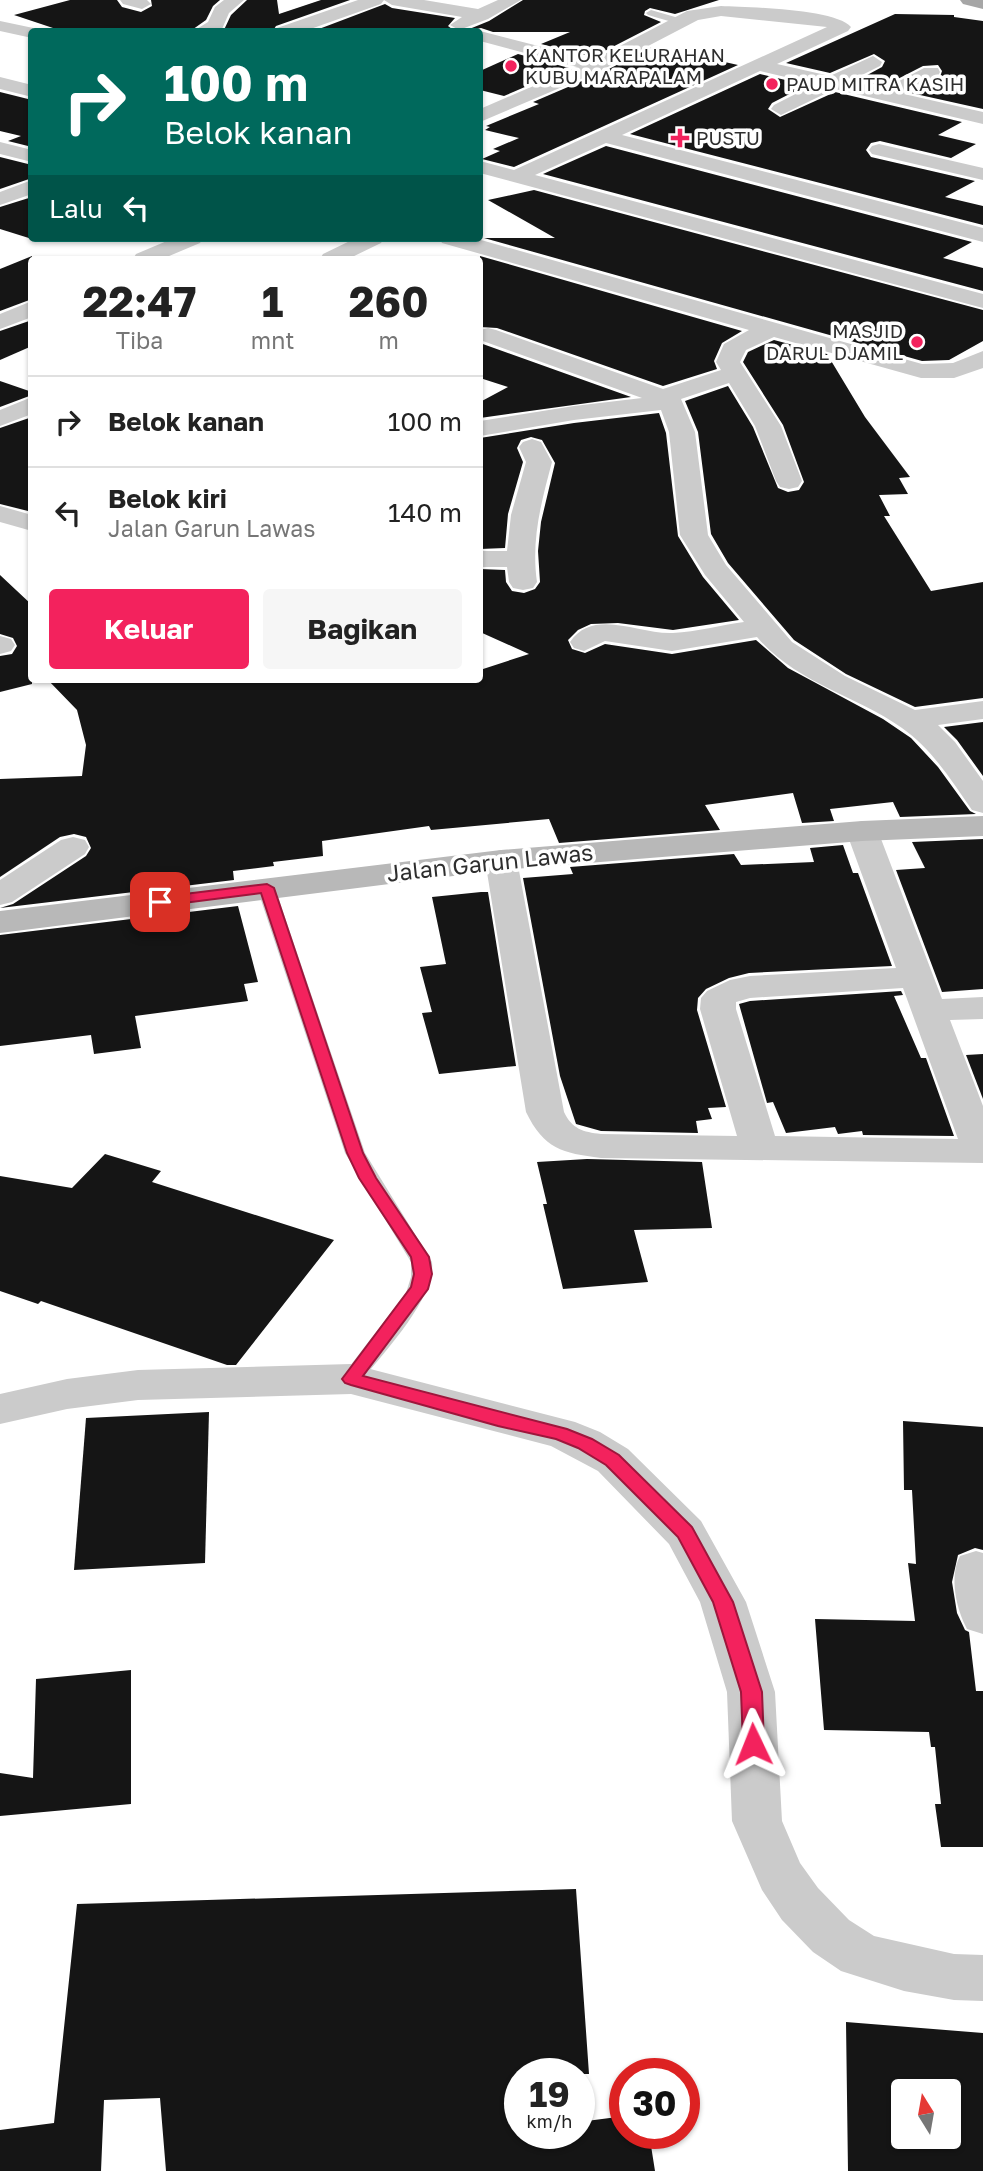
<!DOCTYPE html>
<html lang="id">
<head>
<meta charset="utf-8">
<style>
  body { margin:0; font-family:"Golos Text",sans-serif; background:#f6f6f6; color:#222; height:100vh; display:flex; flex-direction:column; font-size:26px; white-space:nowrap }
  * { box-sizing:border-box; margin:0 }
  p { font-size:23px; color:#767676 }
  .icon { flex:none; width:38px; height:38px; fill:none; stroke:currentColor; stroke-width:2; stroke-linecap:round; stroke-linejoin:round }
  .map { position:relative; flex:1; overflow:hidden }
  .drawer { position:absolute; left:28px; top:256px; width:455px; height:427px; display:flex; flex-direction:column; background:#fff; border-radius:7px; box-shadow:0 2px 5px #0004 }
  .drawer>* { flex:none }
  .hud { position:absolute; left:28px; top:28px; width:455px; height:214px; border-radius:7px; box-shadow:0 2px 5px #0004; background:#00695c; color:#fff; overflow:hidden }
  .needle { width:46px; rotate:349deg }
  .fabs { position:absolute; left:891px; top:2079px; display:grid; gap:14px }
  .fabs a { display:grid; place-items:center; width:70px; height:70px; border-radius:7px; background:#fff; box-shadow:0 2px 5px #0004; font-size:35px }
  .speed { position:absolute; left:504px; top:2058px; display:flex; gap:14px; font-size:35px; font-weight:700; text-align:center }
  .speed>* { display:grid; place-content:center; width:91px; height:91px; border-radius:50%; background:#fff; box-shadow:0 2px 5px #0004; line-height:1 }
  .speed small { font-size:18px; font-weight:400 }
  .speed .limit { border:10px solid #d22; background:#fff; color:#111 }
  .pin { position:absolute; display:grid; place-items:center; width:60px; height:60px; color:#fff; margin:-30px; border-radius:14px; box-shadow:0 4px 10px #0006 }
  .me { position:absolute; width:77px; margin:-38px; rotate:358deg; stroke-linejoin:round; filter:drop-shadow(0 0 5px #0008) }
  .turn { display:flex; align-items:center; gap:24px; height:147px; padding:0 21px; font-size:32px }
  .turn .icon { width:91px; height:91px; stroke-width:2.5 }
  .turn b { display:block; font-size:49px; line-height:60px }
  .then { display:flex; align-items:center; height:66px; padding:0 21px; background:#0003; gap:14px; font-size:26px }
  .eta { display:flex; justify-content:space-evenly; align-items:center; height:119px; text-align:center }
  .eta b { font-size:42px; font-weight:700; line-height:49px }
  .cta { display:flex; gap:14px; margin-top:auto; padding:14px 21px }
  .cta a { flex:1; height:80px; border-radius:7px; background:#f3225d; color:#fff; font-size:28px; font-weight:700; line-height:80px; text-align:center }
  .cta a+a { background:#f6f6f6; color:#222 }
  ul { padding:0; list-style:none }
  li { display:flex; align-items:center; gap:21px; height:91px; padding:0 21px; border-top:2px solid #e0e0e0 }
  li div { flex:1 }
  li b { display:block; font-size:26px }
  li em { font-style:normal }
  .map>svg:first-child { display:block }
  .building { fill:#151515; fill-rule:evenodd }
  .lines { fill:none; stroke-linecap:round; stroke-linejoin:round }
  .lane { fill:#cbcbcb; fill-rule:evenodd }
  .street { fill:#cbcbcb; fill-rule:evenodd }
  .secondary { fill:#b8b8b8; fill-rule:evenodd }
  .primary { fill:#a6a6a6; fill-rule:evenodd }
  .route { fill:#f3225d; stroke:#9e163c; stroke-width:2 }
  .poi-dot { fill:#f3225d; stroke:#fff; stroke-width:2.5 }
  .labels { text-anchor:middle; stroke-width:7; stroke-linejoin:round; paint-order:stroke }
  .far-poi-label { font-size:19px; fill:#2e2e2e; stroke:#fff; text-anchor:start }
  .street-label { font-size:23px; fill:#2e2e2e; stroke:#fff }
</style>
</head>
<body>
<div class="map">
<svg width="983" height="2171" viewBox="0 0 983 2171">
  <rect width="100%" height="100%" fill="#fff"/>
  <g class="building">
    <polygon points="70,0 117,0 122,7 141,12 152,6 151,0 220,0 213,6 206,20 189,32 65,32 14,15"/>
    <polygon points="247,0 277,0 279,14 321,0 350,0 276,26 272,32 223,32 231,15"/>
    <polygon points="523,0 719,0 675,14 650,8 645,11 644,15 661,22 593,57 541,44 570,32 493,32 481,28 462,32 489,21"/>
    <polygon points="385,4 392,8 455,18 448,26 456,32 311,32"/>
    <polygon points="895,14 954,15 954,17 983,21 983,109 911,93 940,77 942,71 938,65 923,66 884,86 858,80 882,67 885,61 874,54 830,73 786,63"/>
    <polygon points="654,46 738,65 514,167 482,159 500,151 493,149 519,138 485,130 490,127 486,126 539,104 533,102 603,72"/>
    <polygon points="518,54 569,68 504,96 480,90 480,71"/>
    <polygon points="760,74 807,85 772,103 768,109 780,117 835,92 962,122 938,135 976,144 951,158 880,141 871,143 866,150 871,157 975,181 945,197 983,206 983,225 630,134"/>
    <polygon points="0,92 32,100 32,147 8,141 21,136 0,131"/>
    <polygon points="606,146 972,242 943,258 983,268 983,291 543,174"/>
    <polygon points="0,157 32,165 32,178 0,189"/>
    <polygon points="534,190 983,310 983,341 949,360 922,361 484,238 555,238 488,200"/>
    <polygon points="32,197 32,239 0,229 0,207"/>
    <polygon points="32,256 32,299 0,311 0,269"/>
    <polygon points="480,256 742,331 722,343 714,361 717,369 663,386 497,328 480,327"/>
    <polygon points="32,320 32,346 0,360 0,331"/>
    <polygon points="774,340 827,354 865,417 910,477 899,478 908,494 879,495 890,516 884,516 931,591 983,582 983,698 915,707 846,674 794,640 728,563 711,534 698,432 685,401 728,386 753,427 778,488 788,492 799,490 804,482 783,425 743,362 748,352"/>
    <polygon points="480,343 631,397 480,418 480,402 508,387 480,378"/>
    <polygon points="0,381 32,392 32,395 0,407"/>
    <polygon points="659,413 666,433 678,536 703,577 739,620 673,630 618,623 591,624 578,630 568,640 572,649 585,653 605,644 672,654 756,640 788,668 883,719 911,738 938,767 970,811 976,814 900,817 893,802 830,809 834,821 802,823 793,793 705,805 720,830 559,843 549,819 431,830 429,826 322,841 323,856 273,862 274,866 233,871 234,880 0,908 13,904 86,856 91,848 86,837 74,834 60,837 0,877 0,779 82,776 86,745 77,710 47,679 480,679 480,670 529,654 480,632 480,569 505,570 506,582 512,591 524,593 535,589 540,582 538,551 541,522 555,463 542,440 531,437 521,440 517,448 523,462 508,514 505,548 480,549 480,438 574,423"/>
    <polygon points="32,417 32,512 0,504 0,428"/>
    <polygon points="0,575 32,605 32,684 0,692 0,656 12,654 17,646 13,638 0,634"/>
    <polygon points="983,722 983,776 957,740 944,727"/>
    <polygon points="983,839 983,989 942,992 896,870 925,868 912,842"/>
    <polygon points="843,845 853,873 858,873 892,966 749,973 729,978 706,989 698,998 697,1010 726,1107 708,1108 712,1119 696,1121 698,1133 601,1131 576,1124 560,1076 523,878 573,874 570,867 734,854 741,865 814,862 810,848"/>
    <polygon points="481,892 488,892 516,1066 439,1074 422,1013 432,1012 420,967 446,964 432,897"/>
    <polygon points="238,906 258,982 244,984 248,1001 135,1016 141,1048 94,1054 91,1035 0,1046 0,935"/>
    <polygon points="901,991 903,995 894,996 921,1058 926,1058 954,1136 863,1135 862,1131 838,1134 835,1127 786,1133 773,1102 767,1103 739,1004 750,1001"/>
    <polygon points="983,1054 983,1099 966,1055"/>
    <polygon points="105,1154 161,1171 152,1182 334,1240 236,1365 227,1365 41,1301 38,1304 0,1291 0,1176 72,1188"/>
    <polygon points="587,1159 702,1162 712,1228 634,1230 648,1282 563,1289 543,1204 547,1204 537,1162"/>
    <polygon points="209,1412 205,1563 74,1570 86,1418"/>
    <polygon points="903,1421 983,1427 983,1550 975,1548 958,1555 952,1582 957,1613 965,1630 969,1632 976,1691 983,1691 983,1847 941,1847 935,1804 941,1804 935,1747 931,1747 929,1732 824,1730 815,1619 915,1621 908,1563 916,1564 912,1490 904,1490"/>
    <polygon points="131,1670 131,1804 0,1816 0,1773 33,1778 36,1679"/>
    <polygon points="576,1889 589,2074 520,2074 520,2133 579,2133 579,2122 625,2116 625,2133 649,2133 655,2171 166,2171 160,2098 104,2100 101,2171 0,2171 0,2130 54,2123 77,1904"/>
    <path d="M846,2022L983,2033V2171H848ZM903,2091H948V2137H903Z"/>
  </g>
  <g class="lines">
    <g class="lane">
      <polygon points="651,10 682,19 684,21 679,24 648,15 646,13"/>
      <path d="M266,883L275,888L365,1153L432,1262C436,1299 381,1355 359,1384L351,1387L343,1384L340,1379L406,1293L411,1277V1262L345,1153L257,888Z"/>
    </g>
    <g class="street">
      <polygon points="120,0 147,0 151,4 142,9 123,4"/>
      <polygon points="224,0 244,0 229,13 222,29 217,32 192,32 208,22 215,7"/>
      <polygon points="358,0 424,0 478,9 498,0 521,0 488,19 459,30 450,25 462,17 392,5 384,0 381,4 302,32 274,32 277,28"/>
      <path d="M721,6C747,7 836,9 851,27L848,31L777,64L830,76L873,56L882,62L880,66L850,81L884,89L924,68H938L940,72L938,76L904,94L983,112V124L835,89L781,115L771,109L774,105L815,84L760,71L622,135L983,228V242L606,143L535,175L983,294V308L480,173V161L514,170L827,27L721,16L698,20L602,70L480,122V109L577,67L480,41V32H476L480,31L593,60L687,11Z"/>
      <polygon points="0,21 38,29 40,32 32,32 32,38 0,31"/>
      <polygon points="0,77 32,85 32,97 0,89"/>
      <polygon points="0,142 32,150 32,162 0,154"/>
      <polygon points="879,144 983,168 983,180 872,154 869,150 872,146"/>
      <polygon points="32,180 32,194 0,205 0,192"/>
      <polygon points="174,238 203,238 200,243 162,259 133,259 136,254"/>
      <polygon points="356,238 384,238 381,243 348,259 320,259 323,254"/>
      <path d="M439,238H474L922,364L953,363L983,351V368L954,378H921L774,337L746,350L740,362L781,426L802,481L798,487L789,489L780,487L776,481L755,426L729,383L681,399L695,432L708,535L726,565L792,642L845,676L915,710L983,701V719L938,725L955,742L983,781V813L972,810C951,780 932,749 902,728C855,695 796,683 757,637L672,651L605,641L584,651L574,648L570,642C594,607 640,635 673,633C697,632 721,625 744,622L705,575L680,535L669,432L661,410L574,420L480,436V421L574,406L642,398L480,340V330L488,328L496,330L663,389L721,370L716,362L724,344L749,330L442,243Z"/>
      <polygon points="32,301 32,317 0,329 0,314"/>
      <polygon points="32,397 32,414 0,426 0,410"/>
      <path d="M532,439L541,442L552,462C541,503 531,540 537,582L533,588L523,590L513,588L509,582L507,567H480V551H507L511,515L526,462L519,447L523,442Z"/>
      <polygon points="0,506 32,515 32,531 0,522"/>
      <polygon points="0,636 11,639 15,645 11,651 0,654"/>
      <path d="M862,821L873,824L878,831L942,999L983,997V1019L950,1020L983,1106V1163L601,1158C562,1153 544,1149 526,1112L485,860L489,853L501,850L513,853L517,860L564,1112C572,1129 583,1132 601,1134L737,1136L700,1009L701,998L707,991L730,980L750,976L896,968L846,831L851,824ZM903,988L958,1139L775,1136L736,1009V1002L750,998Z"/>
      <polygon points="73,837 85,840 89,847 85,854 12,902 0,905 0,880 61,840"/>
      <polygon points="351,1364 575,1422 600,1432 628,1449 701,1521 746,1602 775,1692 782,1821 800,1863 818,1888 849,1920 874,1936 954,1954 983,1955 983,2001 954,2000 904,1991 841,1971 813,1952 782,1920 762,1890 732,1821 727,1692 700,1602 669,1544 598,1471 551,1446 351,1394 138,1400 67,1409 0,1424 0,1394 67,1379 138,1370"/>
      <path d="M976,1551L983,1553V1634L967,1629C956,1609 949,1576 960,1556Z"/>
    </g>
    <polygon class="secondary" points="983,816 983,836 862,841 501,870 0,933 0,911 501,850 862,821"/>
    <polygon class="primary" points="960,0 983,0 983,9 963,4"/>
  </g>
  <polygon class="route" points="267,884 274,888 363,1153 376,1178 429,1257 432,1274 428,1289 363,1376 567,1429 592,1439 619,1455 692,1527 733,1602 762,1692 764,1744 761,1750 753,1752 746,1750 743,1744 741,1692 713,1602 678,1537 606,1465 578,1448 556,1439 498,1426 351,1385 345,1383 342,1379 411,1287 414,1274 411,1257 359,1178 347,1153 261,893 160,906 153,902 160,897"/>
  <g class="poi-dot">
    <circle cx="511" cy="66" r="7"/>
    <circle cx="772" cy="84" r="7"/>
    <path d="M676.5 127.5h7v7h7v7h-7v7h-7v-7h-7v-7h7z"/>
    <circle cx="917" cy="342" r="7"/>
  </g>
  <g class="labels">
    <g class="far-poi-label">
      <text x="525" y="62">KANTOR KELURAHAN<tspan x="525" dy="22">KUBU MARAPALAM</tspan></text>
      <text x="786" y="91">PAUD MITRA KASIH</text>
      <text x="696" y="145">PUSTU</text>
      <text x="903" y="338" text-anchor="end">MASJID<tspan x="903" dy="22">DARUL DJAMIL</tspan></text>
    </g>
    <g class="street-label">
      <text transform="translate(490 863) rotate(-6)" y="8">Jalan Garun Lawas</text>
    </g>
  </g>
</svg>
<div class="fabs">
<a><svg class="needle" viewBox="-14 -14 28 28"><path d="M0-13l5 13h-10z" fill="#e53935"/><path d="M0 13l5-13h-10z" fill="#767676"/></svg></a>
</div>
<div class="speed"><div>19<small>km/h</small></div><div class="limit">30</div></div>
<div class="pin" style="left:160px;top:902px;background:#d93025"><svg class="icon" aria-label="arrive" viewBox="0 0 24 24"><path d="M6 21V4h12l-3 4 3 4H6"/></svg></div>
<svg class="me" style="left:753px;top:1744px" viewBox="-20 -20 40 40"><path d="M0-17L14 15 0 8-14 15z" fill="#f3225d" stroke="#fff" stroke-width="4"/></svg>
<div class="hud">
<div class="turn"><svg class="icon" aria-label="right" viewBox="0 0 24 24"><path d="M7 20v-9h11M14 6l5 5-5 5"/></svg><div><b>100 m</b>Belok kanan</div></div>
<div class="then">Lalu<svg class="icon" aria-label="left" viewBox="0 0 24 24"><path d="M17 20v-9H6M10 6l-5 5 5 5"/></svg></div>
</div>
<section class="drawer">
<div class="eta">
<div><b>22:47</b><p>Tiba</p></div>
<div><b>1</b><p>mnt</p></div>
<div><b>260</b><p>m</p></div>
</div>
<ul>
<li><svg class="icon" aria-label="right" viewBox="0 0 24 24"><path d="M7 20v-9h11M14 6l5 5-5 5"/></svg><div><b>Belok kanan</b></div><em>100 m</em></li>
<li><svg class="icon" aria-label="left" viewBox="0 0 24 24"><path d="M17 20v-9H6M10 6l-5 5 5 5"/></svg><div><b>Belok kiri</b><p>Jalan Garun Lawas</p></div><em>140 m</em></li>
</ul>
<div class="cta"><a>Keluar</a><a>Bagikan</a></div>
</section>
</div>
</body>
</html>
